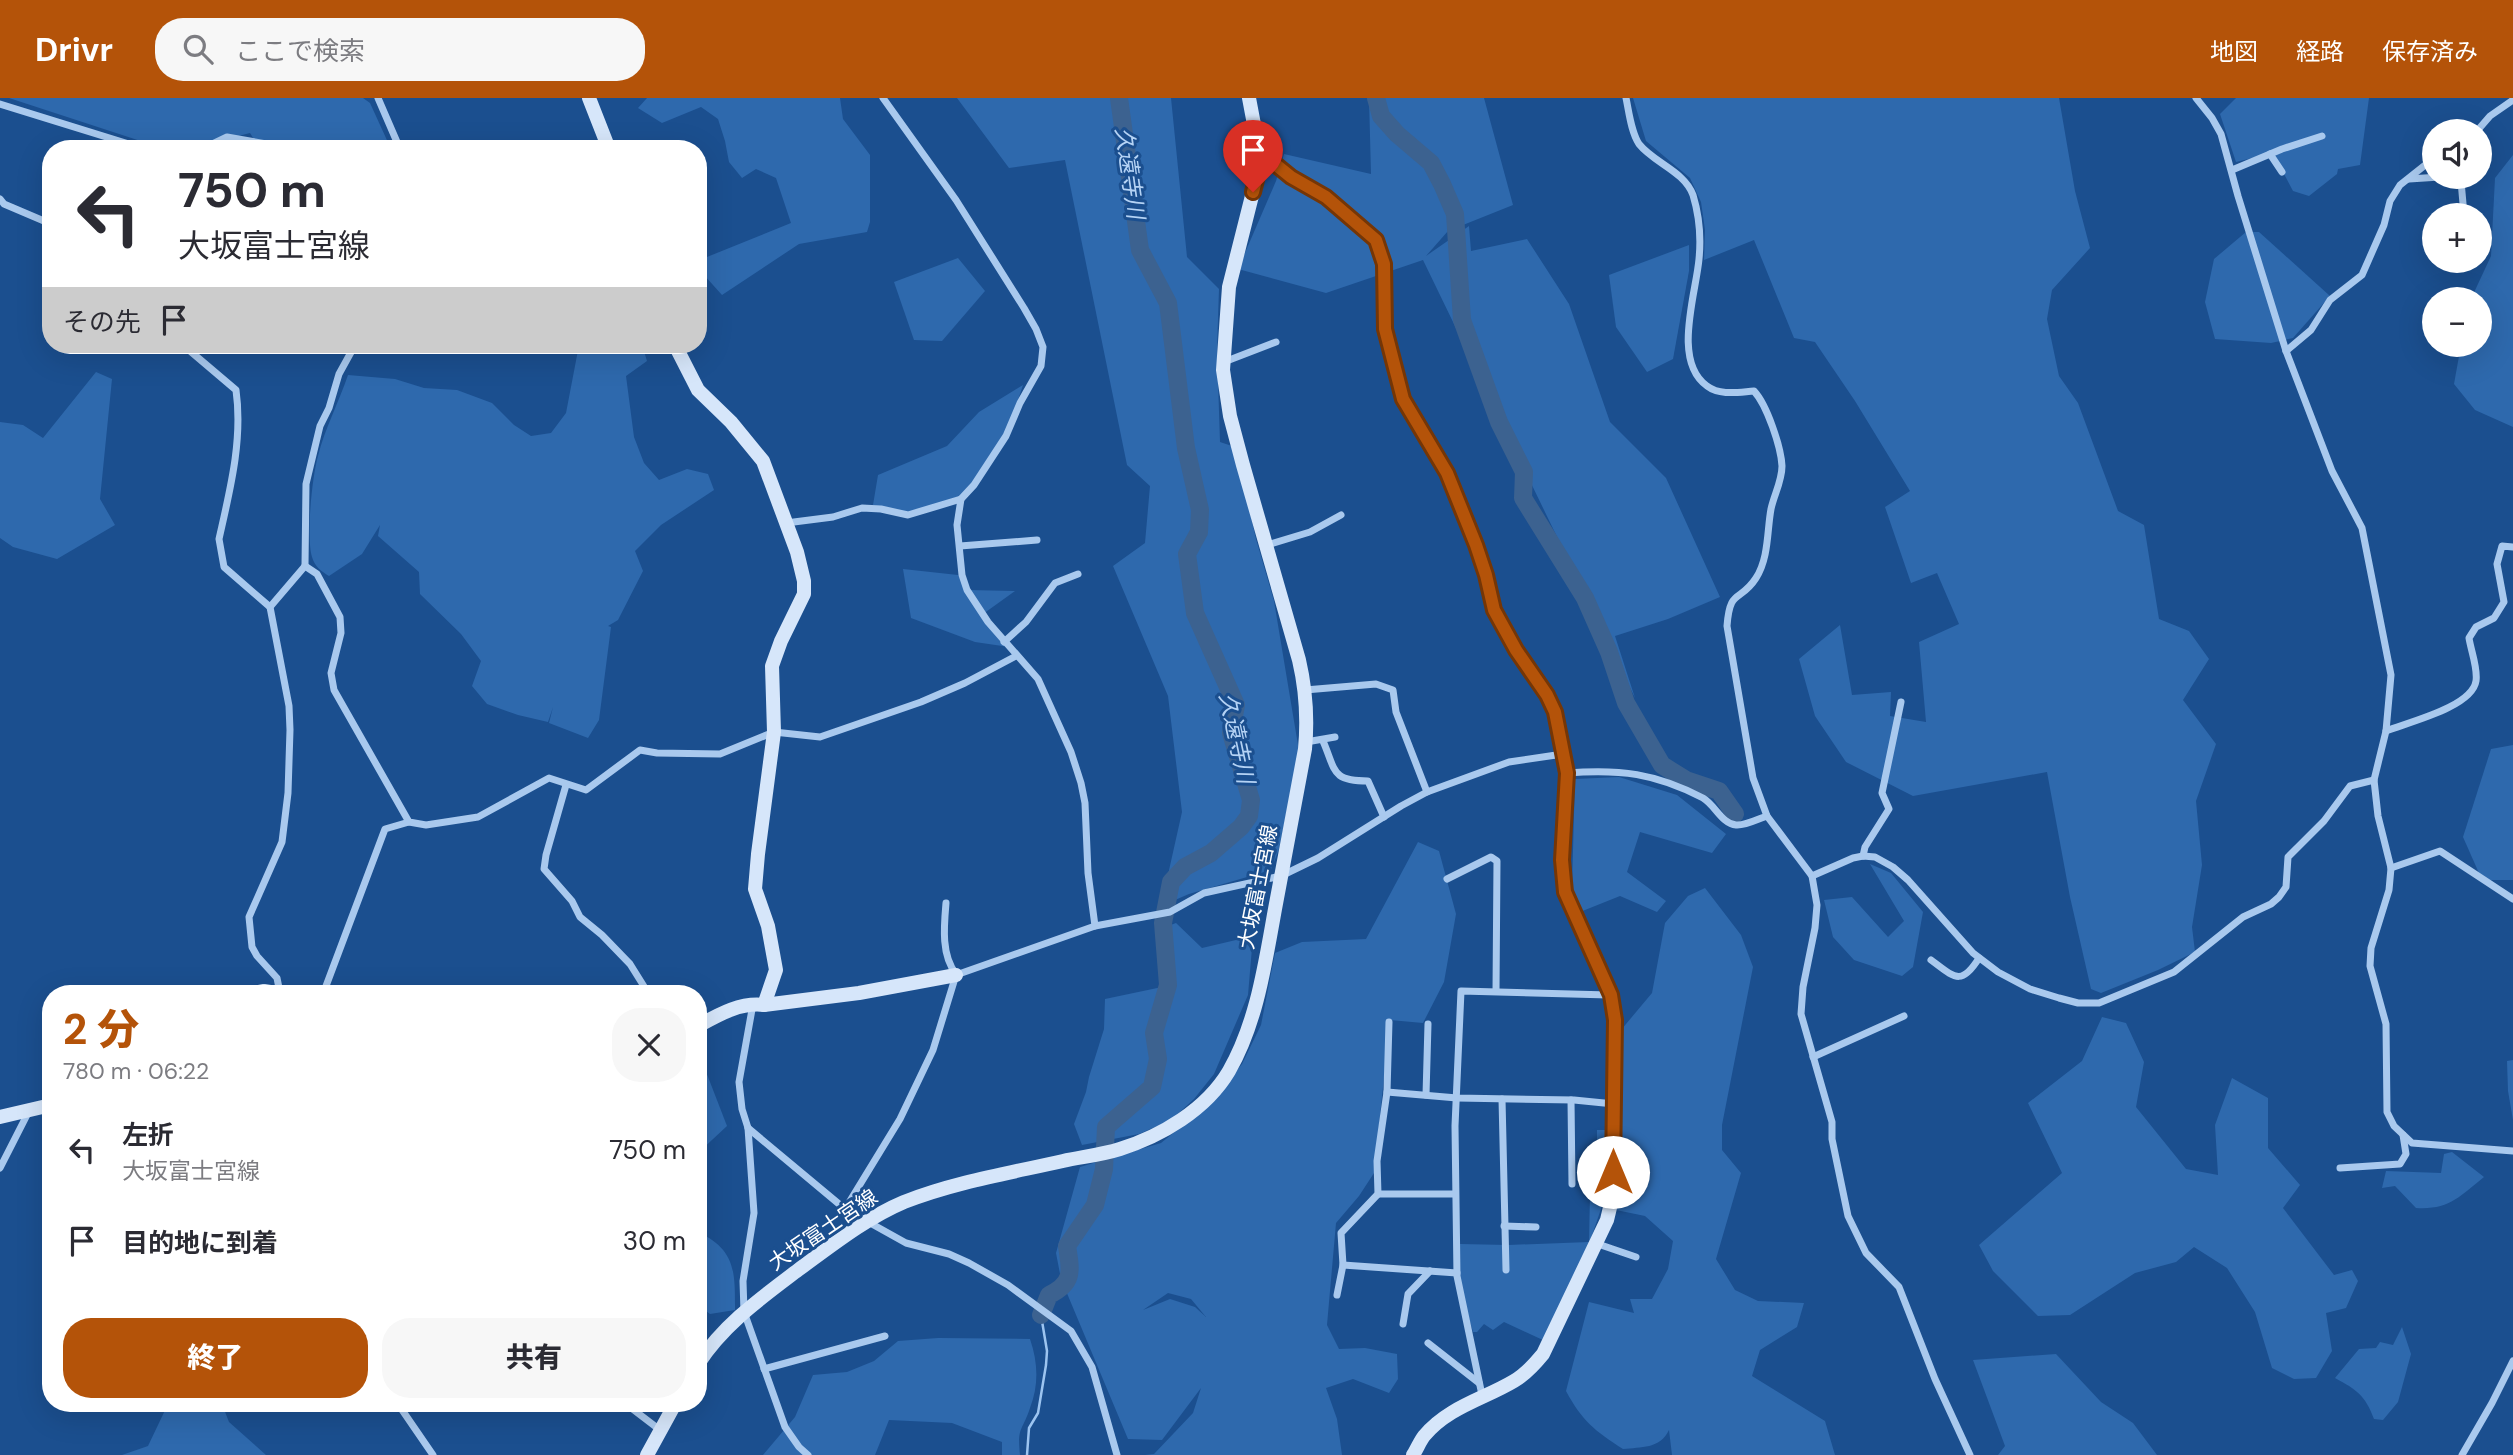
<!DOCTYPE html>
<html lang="ja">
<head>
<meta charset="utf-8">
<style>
  body { margin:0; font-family:"DM Sans","Noto Sans JP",sans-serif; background:#f7f7f7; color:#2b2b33; height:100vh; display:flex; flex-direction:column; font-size:26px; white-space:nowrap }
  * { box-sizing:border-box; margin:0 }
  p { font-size:23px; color:#7c7c81 }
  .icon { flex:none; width:38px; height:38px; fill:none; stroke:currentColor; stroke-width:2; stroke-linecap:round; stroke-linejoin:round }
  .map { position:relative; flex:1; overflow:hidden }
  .sheet { position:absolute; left:42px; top:887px; width:665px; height:427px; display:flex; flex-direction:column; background:#fff; border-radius:28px; box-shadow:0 7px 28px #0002 }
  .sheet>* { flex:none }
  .guide { position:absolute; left:42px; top:42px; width:665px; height:214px; border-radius:28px; box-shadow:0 7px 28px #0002; background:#fff; color:#2b2b33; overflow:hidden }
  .buttons { position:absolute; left:2422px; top:21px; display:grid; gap:14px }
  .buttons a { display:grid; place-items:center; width:70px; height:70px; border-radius:50%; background:#fff; box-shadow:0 7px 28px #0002; font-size:35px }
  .pin { position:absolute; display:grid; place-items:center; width:60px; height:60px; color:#fff; margin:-72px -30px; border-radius:50% 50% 50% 0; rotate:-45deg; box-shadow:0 0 7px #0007 }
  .pin .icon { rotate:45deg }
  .me { position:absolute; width:77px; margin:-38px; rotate:0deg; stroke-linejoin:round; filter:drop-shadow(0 0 5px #0008) }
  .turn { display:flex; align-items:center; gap:24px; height:147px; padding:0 21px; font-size:32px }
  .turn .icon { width:91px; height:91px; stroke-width:2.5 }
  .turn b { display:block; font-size:49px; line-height:60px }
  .then { display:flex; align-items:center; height:66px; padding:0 21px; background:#0003; gap:14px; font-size:26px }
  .round { display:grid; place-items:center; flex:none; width:74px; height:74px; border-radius:28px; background:#f7f7f7 }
  .headline { display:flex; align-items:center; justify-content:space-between; height:119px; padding:0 21px }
  h1 { font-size:42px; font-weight:800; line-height:52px; color:#b45309 }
  .action { display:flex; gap:14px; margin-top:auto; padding:14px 21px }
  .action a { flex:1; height:80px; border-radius:28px; background:#b45309; color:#fff; font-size:28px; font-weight:800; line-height:80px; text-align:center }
  .action a+a { background:#f7f7f7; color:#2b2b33 }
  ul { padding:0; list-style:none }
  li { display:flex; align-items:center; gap:21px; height:91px; padding:0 21px }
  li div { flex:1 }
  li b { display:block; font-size:26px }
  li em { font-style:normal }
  header { display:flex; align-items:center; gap:42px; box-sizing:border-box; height:98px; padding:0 35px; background:#b45309; color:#fff }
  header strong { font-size:33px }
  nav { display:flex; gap:38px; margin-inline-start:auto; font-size:24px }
  .search { width:490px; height:63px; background:#f7f7f7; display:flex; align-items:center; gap:18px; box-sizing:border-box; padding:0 24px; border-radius:28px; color:#7c7c81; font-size:26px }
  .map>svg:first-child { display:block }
  .green { fill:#2e69ad; fill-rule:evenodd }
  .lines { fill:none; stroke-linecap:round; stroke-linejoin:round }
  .stream { stroke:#9cc4f0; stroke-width:2.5 }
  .river { stroke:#3c6290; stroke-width:18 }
  .street { stroke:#a9c9ee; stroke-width:7 }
  .secondary { stroke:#d6e6fa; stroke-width:14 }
  .route-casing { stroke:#753606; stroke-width:18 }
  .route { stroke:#b45309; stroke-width:12 }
  .labels { text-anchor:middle; stroke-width:6; stroke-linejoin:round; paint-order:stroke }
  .street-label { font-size:21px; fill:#fff; stroke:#1b4f8f }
  .water-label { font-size:23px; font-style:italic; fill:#b5d3f5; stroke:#1b4f8f }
</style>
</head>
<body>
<header>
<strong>Drivr</strong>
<div class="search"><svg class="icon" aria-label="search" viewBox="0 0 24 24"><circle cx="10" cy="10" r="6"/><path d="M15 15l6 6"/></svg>ここで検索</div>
<nav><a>地図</a><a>経路</a><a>保存済み</a></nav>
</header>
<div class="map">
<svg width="2513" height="1357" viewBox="0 0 2513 1357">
  <rect width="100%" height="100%" fill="#1b4f8f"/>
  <g class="green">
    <polygon points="9,0 363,0 370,5 391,51 260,51 250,35 188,51 165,51"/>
    <polygon points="647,0 840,0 843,21 870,57 870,124 867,134 799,146 722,197 704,177 702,161 791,125 776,80 756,71 742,80 729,64 725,43 718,21 701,9 662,25 638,10"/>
    <polygon points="957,0 1171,0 1187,159 1219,191 1217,252 1220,344 1235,349 1256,441 1274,503 1299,653 1279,751 1271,772 1189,796 1161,808 1182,714 1168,598 1113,468 1145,445 1150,388 1127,367 1065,62 1009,70"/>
    <polygon points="1369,0 1484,0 1513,107 1448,133 1426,158 1469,128 1471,153 1527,141 1569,206 1610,324 1666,380 1720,499 1668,521 1615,538 1635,600 1423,162 1326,195 1238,171 1276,83 1284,56 1371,76"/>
    <polygon points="1633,0 2059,0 2075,93 2090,150 2052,192 2047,221 2059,278 2078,305 2118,413 2144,427 2159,521 2189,533 2209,561 2183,602 2216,646 2196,703 2202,767 2192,829 2195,854 2158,872 2101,895 2091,891 2070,799 2047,674 1913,698 1846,664 1815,618 1799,561 1840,527 1852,597 1891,594 1890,618 1926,624 1919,544 1959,526 1937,475 1911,485 1885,409 1910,393 1855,303 1815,244 1794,240 1754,142 1704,162 1705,132 1701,104 1690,80 1646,43"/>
    <polygon points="2236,0 2369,0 2360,67 2338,71 2337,76 2309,98 2293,93 2273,55 2236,64 2220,16"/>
    <polygon points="2513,57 2513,329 2475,312 2454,286 2461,247 2480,247 2480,201 2471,201 2491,158 2495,80"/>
    <polygon points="2246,134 2259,134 2330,198 2293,240 2271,245 2215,241 2205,204 2214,161"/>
    <polygon points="1689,147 1689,173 1673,261 1647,274 1616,229 1609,177"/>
    <polygon points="958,160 985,193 942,243 914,242 894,184"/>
    <path d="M579,247H642L647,263L626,278L634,339L644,365L659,382L687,371L708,376L714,392L661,427L635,453L643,473L618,522L608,528L611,529L599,622L588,640L549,625L553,609L548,624L518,617L487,606L472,588L481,563L461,536L420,496L419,474L378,438L380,427L362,456L329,478C321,473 315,469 312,459C306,439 312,379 318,358C325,330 339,304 348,277L395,281L424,290L457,292L492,305L514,327L531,338L551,335L566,315Z"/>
    <polygon points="96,274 112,281 100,401 115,427 57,461 13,449 0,440 0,324 23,327 43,340"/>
    <polygon points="1023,287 1006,338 963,399 908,417 873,407 878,377 947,348 979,314"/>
    <polygon points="903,471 958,477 967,492 1015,493 983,516 1009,549 975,544 911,520"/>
    <polygon points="2513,647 2513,782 2482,782 2463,739 2491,651"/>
    <polygon points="1619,679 1677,697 1726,736 1712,755 1640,734 1627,774 1666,803 1657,814 1620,798 1580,814 1572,787 1575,681"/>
    <path d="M1418,744L1439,753L1456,816L1444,884L1423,925L1390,922L1374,1075L1359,1098L1336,1125L1327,1227L1339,1251L1365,1250L1397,1256L1398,1281L1389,1295L1353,1281L1326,1290L1337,1321L1342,1357H1145L1154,1356L1193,1315L1201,1290L1162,1342L1128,1341L1061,1181L1056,1155L1080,1069L1161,1045L1210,1005L1242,966L1261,927L1275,855L1302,844L1366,841ZM1168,1195L1191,1201L1206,1219L1195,1209L1170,1201L1143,1212Z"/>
    <polygon points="1870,766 1891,775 1923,814 1913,869 1902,878 1854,862 1833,839 1824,802 1852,799 1888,839 1904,823"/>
    <path d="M1705,790L1741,837L1753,869L1722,1027V1052L1741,1075L1716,1161L1735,1192L1758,1203L1804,1205L1797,1229L1760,1252L1752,1278L1825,1323L1835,1357H1672L1669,1332C1660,1351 1641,1349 1623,1351C1595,1333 1582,1323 1566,1293L1589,1204L1634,1215L1630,1201H1652L1668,1171L1673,1143L1645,1118L1616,1112L1622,1043L1621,932L1652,895L1665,825L1688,798Z"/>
    <polygon points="1176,825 1202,850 1253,838 1248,897 1214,976 1194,1001 1171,1022 1139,1036 1082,1047 1074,1026 1086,994 1089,979 1104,931 1105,901 1162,889 1155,833"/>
    <polygon points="2102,919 2126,925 2144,964 2136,1009 2186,1071 2218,1077 2215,1027 2232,980 2268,1000 2268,1050 2300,1087 2283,1110 2334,1177 2352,1172 2358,1183 2346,1210 2326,1215 2332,1253 2316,1280 2294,1281 2272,1270 2255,1214 2227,1170 2194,1149 2176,1164 2135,1175 2070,1217 2038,1218 1993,1173 1979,1147 2062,1075 2028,1005 2082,963"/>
    <polygon points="698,953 727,1028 698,1055"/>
    <polygon points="2513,962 2513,1022 2508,993 2507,963"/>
    <polygon points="1597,1032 1606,1032 1607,1091 1602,1108 1589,1146 1545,1243 1504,1224 1493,1232 1484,1226 1477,1234 1473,1234 1458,1183 1460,1146 1508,1147 1589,1144 1590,1096 1597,1070"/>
    <path d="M2452,1054L2484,1079C2459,1099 2449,1112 2416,1110L2395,1088L2382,1090L2386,1073L2441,1075L2444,1056Z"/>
    <path d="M698,1134C736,1152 735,1174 735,1212L710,1216L698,1207Z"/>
    <path d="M2402,1229L2411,1256L2398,1304L2383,1322L2374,1321C2365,1297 2357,1292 2335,1280L2359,1251L2376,1250L2380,1244L2393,1247Z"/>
    <path d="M938,1240L1030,1241C1038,1264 1039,1287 1030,1310C1022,1334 1017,1329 1020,1357H1002V1344L952,1325L889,1322L875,1357H763L795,1319L813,1277L847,1274L874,1263L898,1243Z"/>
    <polygon points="2056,1256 2101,1304 2133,1325 2157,1357 1998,1357 2005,1348 1973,1262"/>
    <polygon points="168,1306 222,1306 229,1324 266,1357 122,1357 148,1348"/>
  </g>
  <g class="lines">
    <polyline class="stream" points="1027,1357 1029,1330 1038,1315 1046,1267 1047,1253 1041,1217"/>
    <g class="river">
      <polyline points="1376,0 1381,18 1397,36 1431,65 1442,86 1455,116 1462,222 1499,324 1524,374 1523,400 1585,500 1609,554 1626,605 1662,667 1686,682 1719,693 1735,716"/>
      <path d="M1041,1217L1049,1197C1074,1185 1071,1173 1067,1148L1095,1107L1104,1071L1106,1029L1152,989L1158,961L1154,935L1168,887L1163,825L1171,784L1185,769L1211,755L1241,729L1249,718L1251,702L1231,635L1236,607L1195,515L1187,456L1199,434L1200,412L1186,350L1168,205L1140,152L1119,0"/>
    </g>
    <g class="street">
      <polyline points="378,0 400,51"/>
      <polyline points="883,0 956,102 1024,210 1036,231 1043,249 1041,268 1020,305 1006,338 974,387 961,401 957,427 962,477 967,492 988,524 1038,581 1071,654 1081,685 1085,705 1088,775 1095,828"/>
      <path d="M1626,0C1629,14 1631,34 1639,46C1654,65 1684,73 1693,97C1699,117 1701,141 1699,161C1696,196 1672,263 1707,288C1720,298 1739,294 1754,293C1767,307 1781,349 1782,368C1782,383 1774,397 1771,411C1767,432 1769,460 1756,480C1740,505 1730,489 1727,528L1753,680L1767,718L1812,778L1817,807L1815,830L1803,889L1801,916L1832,1024V1041L1848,1118L1866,1155L1899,1189L1935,1281L1970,1357"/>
      <polyline points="2196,0 2212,20 2221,36 2238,98 2286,253 2332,373 2362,430 2391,577 2386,633 2374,682 2378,718 2391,770 2389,792 2371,850 2370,868 2386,926 2387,1014 2394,1028 2412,1045 2513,1053"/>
      <polyline points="0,6 145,51"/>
      <polyline points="2477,33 2490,18 2513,2"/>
      <polyline points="202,51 227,39 295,51"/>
      <path d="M1259,53L1291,79L1326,99L1376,142L1384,166L1385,231L1403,301L1447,375L1476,447L1486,477L1494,511L1516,552L1547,597L1555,614L1567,675C1620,671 1655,675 1703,700C1715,707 1722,726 1736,727C1745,728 1758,721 1767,718"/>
      <polyline points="2270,56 2282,74"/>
      <polyline points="2232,72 2282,51 2322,38"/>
      <polyline points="2455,79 2461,83 2464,117"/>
      <polyline points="2409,81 2440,79"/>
      <polyline points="0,101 4,106 51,126"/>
      <path d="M183,247L236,292C243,342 230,392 219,441L224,469L270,509L289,608L290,632L288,695L282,744L249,819L252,849L257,858L277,880L280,895"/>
      <polyline points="2286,253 2311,232 2330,202 2362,177 2384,127 2390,103 2400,87 2434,60"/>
      <polyline points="1224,264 1276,244"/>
      <polyline points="786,425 833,419 862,410 881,411 908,417 961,401"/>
      <polyline points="1267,447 1310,434 1341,417"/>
      <polyline points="960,448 1037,442"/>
      <polyline points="305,468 317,476 340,519 341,535 331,575 334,592 409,724 426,727 478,719 549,680 586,692 640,652 657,655 720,656 774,634 820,639 921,604 965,585 1016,558"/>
      <polyline points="305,468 306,386 320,328 329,310 339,276 355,247"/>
      <polyline points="270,509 305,468"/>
      <polyline points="1004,544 1026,524 1055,485 1078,476"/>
      <polyline points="1305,592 1376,586 1393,592 1396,614 1427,694"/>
      <path d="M2386,633C2409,624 2472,609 2476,583C2478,570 2471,553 2469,540L2476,529L2494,520L2504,504L2497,466L2502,448L2513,449"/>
      <path d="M1323,643C1336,673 1331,683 1368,683L1384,719"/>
      <polyline points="1306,644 1335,639"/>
      <polyline points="566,687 546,757 544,771 572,803 580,819 602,837 630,866 645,890 646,896"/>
      <polyline points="1863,758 1865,749 1889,711 1882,695 1901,604"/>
      <polyline points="2391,770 2440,753 2513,801"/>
      <polyline points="1812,778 1853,760 1863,758 1875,759 1893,769 1908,782 1973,855 1998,874 2030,891 2059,900 2078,905 2099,905 2174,874 2243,819 2271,806 2279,799 2286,789 2288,759 2324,723 2350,688 2374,682"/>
      <polyline points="1447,781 1491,759 1497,763 1496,893"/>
      <path d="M946,805C944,828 941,857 956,876"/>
      <path d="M1931,862C1954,879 1961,889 1979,860"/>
      <polyline points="956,877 1095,828 1170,814 1204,795 1281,778 1318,760 1401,708 1427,694 1509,664 1563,656"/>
      <polyline points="323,896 385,731 409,724"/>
      <polyline points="753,906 739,984 742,1011 748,1030 754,1115 743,1183 744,1214 785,1329 799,1349 808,1357"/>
      <polyline points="1813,959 1904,918"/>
      <polyline points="1387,994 1457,1000 1574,1002 1614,1006"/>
      <polyline points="1426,997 1428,926"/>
      <polyline points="1502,1001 1506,1172"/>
      <polyline points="1571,1002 1572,1086"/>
      <polyline points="748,1030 845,1111 906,1145 949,1156 969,1165 1008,1187 1071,1233 1092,1269 1117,1357"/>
      <polyline points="0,1070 29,1013"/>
      <polyline points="2340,1070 2400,1066 2406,1056 2403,1037"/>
      <polyline points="1378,1096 1454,1096"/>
      <polyline points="845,1111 900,1021 933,952 956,877"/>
      <polyline points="1504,1128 1536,1129"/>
      <polyline points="1595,1145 1636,1159"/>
      <polyline points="1343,1167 1457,1175"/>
      <polyline points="1337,1197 1343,1167 1341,1135 1378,1096 1377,1063 1387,994 1389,924"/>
      <polyline points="1403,1226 1408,1196 1430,1173"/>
      <polyline points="1428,1245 1479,1285"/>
      <polyline points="764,1271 885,1238"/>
      <polyline points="1482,1297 1457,1178 1455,1028 1461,893 1609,897"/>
      <polyline points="398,1306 433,1357"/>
      <polyline points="626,1306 660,1332"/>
      <polyline points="533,1309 570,1306"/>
      <polyline points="2462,1357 2492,1305 2513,1263"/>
    </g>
    <g class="secondary">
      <polyline points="589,0 609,51"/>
      <polyline points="675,247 698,292 731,324 763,363 797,454 804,483 804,496 781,543 772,568 774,634 758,756 755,791 768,828 776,872 764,907"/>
      <polyline points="248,896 264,893 282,896"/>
      <path d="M698,928C718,917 740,904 764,907L859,895L956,877"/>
      <polyline points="0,1019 51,1007"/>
      <path d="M698,1266C723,1227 761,1200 798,1172C831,1148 866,1120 904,1104C955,1084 1010,1075 1063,1063C1081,1059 1101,1057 1120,1051C1161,1038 1206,1012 1229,973C1257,924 1265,866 1275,811C1285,758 1295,704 1305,651C1308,619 1306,592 1299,562L1243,367L1230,318L1223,272L1229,189L1257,78L1259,53L1249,0"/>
      <polyline points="647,1357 675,1306"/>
      <path d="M1413,1357C1417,1351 1420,1343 1424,1338C1448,1309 1484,1301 1514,1283C1526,1276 1534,1267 1543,1256L1607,1122L1613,1097L1615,921L1611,897L1565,794L1562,762L1567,675"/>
    </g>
  </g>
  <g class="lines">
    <g class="route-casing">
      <polyline id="route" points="1253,94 1257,78 1259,53 1291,79 1326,99 1376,142 1384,166 1385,231 1403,301 1447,375 1476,447 1486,477 1494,512 1516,552 1547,597 1555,614 1567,675 1562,762 1565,794 1611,897 1615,922 1613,1074"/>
    </g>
    <use href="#route" class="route"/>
  </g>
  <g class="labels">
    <g class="street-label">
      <text transform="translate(1258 789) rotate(-79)" y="7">大坂富士宮線</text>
      <text transform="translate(823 1132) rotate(-34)" y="7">大坂富士宮線</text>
    </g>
    <g class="water-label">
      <text transform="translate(1130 75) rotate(82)" y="8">久遠寺川</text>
      <text transform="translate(1237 640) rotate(78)" y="8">久遠寺川</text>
    </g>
  </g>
</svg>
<div class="buttons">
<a><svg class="icon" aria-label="sound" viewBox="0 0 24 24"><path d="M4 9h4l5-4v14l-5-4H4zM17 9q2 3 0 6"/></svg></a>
<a>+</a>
<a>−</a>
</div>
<div class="pin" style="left:1253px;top:94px;background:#d93025"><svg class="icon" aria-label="arrive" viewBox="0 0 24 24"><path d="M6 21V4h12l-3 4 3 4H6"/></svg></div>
<svg class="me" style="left:1613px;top:1074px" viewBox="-20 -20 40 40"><circle r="19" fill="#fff"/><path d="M0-13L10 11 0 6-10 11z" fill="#b45309"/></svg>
<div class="guide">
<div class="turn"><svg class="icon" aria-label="left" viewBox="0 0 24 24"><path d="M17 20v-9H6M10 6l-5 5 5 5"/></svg><div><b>750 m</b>大坂富士宮線</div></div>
<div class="then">その先<svg class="icon" aria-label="arrive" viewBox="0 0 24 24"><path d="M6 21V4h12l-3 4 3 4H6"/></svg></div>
</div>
<section class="sheet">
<div class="headline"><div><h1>2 分</h1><p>780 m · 06:22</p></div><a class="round"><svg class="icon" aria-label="close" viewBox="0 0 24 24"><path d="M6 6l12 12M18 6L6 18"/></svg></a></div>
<ul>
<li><svg class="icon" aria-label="left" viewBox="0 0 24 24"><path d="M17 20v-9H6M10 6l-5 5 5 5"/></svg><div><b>左折</b><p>大坂富士宮線</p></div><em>750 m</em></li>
<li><svg class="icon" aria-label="arrive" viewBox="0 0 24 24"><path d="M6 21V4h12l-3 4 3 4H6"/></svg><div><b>目的地に到着</b></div><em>30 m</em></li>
</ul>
<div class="action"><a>終了</a><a>共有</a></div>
</section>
</div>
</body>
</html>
